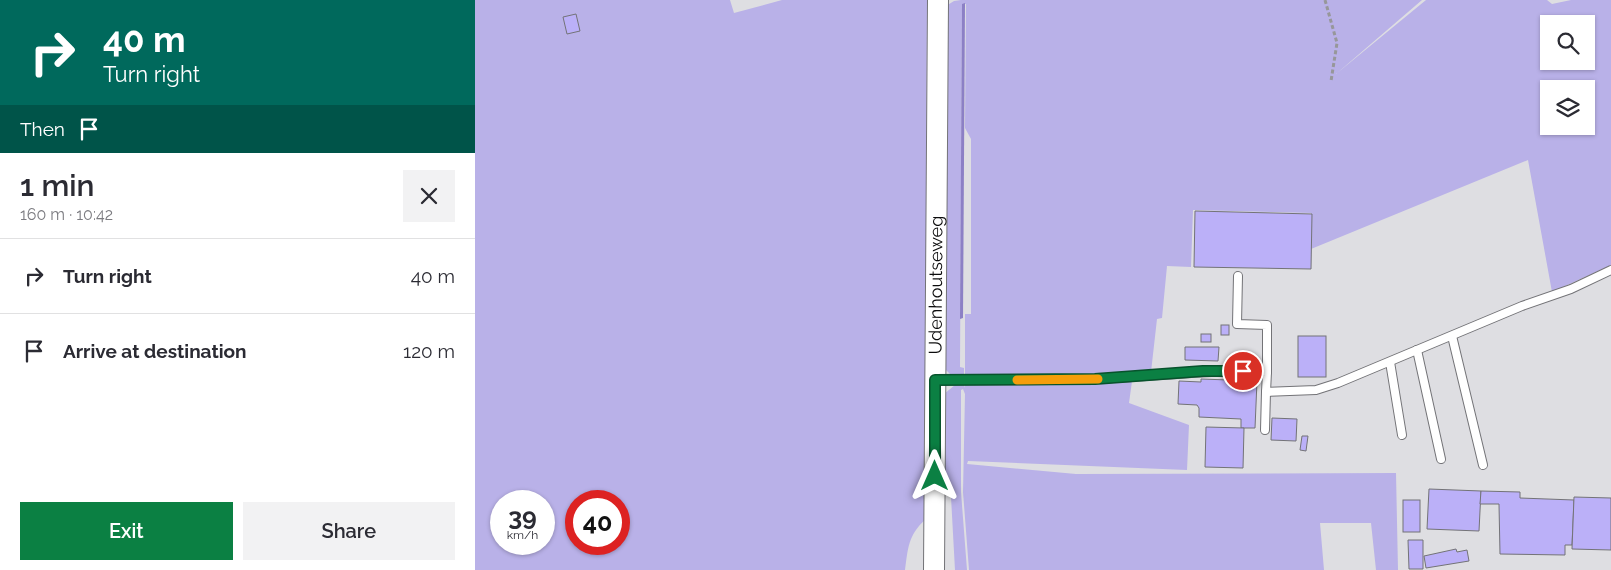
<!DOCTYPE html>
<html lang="en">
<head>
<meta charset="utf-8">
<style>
  body { margin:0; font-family:Raleway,sans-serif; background:#f2f2f3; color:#2b2b33; height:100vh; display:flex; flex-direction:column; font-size:19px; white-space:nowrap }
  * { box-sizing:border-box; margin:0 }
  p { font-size:16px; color:#7c7c81 }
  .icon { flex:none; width:28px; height:28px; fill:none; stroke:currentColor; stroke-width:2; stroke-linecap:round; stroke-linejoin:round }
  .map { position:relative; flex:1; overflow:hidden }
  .sheet { display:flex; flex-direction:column; background:#fff; width:475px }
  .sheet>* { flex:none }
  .hud { background:#00695c; color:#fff; overflow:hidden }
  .controls { position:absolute; left:1065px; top:15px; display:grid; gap:10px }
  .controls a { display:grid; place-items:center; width:55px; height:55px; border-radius:0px; background:#fff; box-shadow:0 1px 4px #0004; font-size:25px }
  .speed { position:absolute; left:15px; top:490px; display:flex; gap:10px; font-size:25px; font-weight:700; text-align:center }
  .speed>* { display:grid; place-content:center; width:65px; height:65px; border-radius:50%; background:#fff; box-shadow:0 1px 4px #0004; line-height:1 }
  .speed small { font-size:12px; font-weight:400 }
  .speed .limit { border:8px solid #d22; background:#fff; color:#111 }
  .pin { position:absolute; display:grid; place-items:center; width:42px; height:42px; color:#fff; margin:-21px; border:2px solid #fff; border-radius:50%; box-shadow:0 1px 5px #0007 }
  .me { position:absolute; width:55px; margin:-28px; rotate:0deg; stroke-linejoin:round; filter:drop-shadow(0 0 4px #0008) }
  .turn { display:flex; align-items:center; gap:18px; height:105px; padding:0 20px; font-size:22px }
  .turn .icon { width:65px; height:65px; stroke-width:2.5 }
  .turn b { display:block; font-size:35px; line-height:42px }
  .then { display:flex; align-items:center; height:48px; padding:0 20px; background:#0003; gap:10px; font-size:19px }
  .round { display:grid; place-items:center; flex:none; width:52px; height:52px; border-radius:0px; background:#f2f2f3 }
  .summary { display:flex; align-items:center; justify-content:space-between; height:85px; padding:0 20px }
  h1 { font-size:30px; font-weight:600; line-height:38px }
  .primary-button { display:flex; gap:10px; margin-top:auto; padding:10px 20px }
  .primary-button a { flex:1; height:58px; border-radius:0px; background:#0b8043; color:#fff; font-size:20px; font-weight:600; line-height:58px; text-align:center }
  .primary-button a+a { background:#f2f2f3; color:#2b2b33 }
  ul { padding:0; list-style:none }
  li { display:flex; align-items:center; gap:15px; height:75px; padding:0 20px; border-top:1px solid #e1e1e2 }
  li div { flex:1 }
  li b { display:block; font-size:19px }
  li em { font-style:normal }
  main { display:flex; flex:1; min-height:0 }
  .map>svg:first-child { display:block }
  .green { fill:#b9b1e8; fill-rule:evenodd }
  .water { fill:#8c80c5 }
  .building { fill:#bbb0f8; stroke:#737377 }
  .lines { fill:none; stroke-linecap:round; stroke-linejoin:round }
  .service-casing { stroke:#737377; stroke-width:10 }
  .tertiary-casing { stroke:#737377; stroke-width:22 }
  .path { stroke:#97979a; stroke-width:3; stroke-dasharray:4 2.5; stroke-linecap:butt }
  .service { stroke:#fff; stroke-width:8 }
  .tertiary { stroke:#fff; stroke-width:20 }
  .route-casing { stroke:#07532c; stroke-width:12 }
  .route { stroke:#0b8043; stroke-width:9 }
  .slow { stroke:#f59e0b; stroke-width:9 }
  .labels { text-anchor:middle; stroke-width:4; stroke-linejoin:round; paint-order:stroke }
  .street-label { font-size:18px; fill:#0c0c0d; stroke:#ecebf0 }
</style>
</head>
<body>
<main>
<section class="sheet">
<div class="hud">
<div class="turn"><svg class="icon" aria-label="right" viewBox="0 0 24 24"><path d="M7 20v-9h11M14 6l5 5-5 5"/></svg><div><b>40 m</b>Turn right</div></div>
<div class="then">Then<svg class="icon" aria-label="arrive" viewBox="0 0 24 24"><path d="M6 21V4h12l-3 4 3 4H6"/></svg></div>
</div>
<div class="summary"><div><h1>1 min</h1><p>160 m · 10:42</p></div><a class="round"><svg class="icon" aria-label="close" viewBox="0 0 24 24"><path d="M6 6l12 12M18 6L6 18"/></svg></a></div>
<ul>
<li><svg class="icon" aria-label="right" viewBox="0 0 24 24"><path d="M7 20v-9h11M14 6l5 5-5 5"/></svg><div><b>Turn right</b></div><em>40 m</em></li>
<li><svg class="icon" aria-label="arrive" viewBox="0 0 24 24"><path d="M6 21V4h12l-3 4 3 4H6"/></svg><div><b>Arrive at destination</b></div><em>120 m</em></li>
</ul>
<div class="primary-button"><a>Exit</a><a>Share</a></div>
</section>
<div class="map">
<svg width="1136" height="570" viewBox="0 0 1136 570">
  <rect width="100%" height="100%" fill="#dedee2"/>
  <g class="green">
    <path d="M0,0H255L259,13L307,0H452L450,520C433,535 433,549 430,570H0ZM26,501H69V544H26ZM101,501H144V544H101Z"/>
    <path d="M947,0L861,74L951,0H1072L1077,4L1096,0H1136V265L1077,292L1053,160L836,249V213L718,210L716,267L692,266L687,318L682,319L676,372L658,374L654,403L714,425L712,470L493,461L492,464L601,474L921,473L923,570H901L896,523H845L849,570H494L488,492L490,394L488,389L486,390V492L492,570H480L476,497L469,481V394L480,385L489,384L490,388V314H496V139L490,128L491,4H487L485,367L489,368V376H477L469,368L471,6L479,1L486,0ZM1074,24H1111V61H1074ZM1074,89H1111V126H1074Z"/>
  </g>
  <polygon class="water" points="490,3 488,318 485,319 487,4"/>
  <g class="building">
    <polygon points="101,14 105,31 92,34 88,17"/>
    <polygon points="720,211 837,214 836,269 719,267"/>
    <rect x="746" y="325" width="8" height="10"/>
    <rect x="726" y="334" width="10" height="8"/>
    <rect x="823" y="336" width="28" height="41"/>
    <polygon points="710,347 744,347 743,361 710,360"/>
    <polygon points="726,379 782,381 780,428 766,428 766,419 724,417 724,408 722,405 703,404 704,381 726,382"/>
    <polygon points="797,418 822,419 821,441 796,440"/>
    <polygon points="731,427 769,428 768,468 730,467"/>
    <polygon points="827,436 833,436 831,451 825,450"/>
    <polygon points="954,489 1006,491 1004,531 952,529"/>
    <polygon points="1006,491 1045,492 1045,498 1099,500 1097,545 1090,545 1090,555 1025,554 1024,504 1005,504"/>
    <polygon points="1099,497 1136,498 1136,550 1097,549"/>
    <rect x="928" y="500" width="17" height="32"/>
    <polygon points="933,540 948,540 948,569 934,569"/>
    <polygon points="981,549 982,552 992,550 994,561 951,568 949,556"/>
  </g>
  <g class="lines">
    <g class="service-casing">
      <g id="service">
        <polyline points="763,276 762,324 792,325 792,372"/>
        <polyline points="977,336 1008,465"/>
        <polyline points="942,350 966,459"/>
        <polyline points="915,362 927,435"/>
        <path d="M460,380C514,380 567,381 620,379C678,377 734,369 792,372L791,392L841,390L863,383L1047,306L1096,289L1136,270"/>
        <polyline points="790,430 791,392"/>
      </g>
    </g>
    <g class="tertiary-casing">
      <g id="tertiary">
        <path id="s1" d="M459,570L463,0"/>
      </g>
    </g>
    <polyline class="path" points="850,0 862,43 856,81"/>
    <use href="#service" class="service"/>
    <use href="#tertiary" class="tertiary"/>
  </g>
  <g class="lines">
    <g class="route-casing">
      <polyline id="route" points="460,476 460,380 620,379 728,371 768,371"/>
    </g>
    <use href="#route" class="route"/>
    <polyline class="slow" points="542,380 623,379"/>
  </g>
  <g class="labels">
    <g class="street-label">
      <text dy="6" stroke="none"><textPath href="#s1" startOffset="285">Udenhoutseweg</textPath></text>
    </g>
  </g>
</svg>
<div class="controls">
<a><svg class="icon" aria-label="search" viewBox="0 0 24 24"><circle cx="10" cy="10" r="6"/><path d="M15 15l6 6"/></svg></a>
<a><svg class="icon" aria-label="layers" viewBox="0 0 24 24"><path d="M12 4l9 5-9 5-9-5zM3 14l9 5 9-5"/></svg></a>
</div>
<div class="speed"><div>39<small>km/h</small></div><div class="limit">40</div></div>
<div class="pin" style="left:768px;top:371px;background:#d93025"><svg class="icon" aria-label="arrive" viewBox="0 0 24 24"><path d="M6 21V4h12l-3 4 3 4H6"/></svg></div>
<svg class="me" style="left:460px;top:476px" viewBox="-20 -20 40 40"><path d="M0-17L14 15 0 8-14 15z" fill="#0b8043" stroke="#fff" stroke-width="4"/></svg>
</div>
</main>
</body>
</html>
